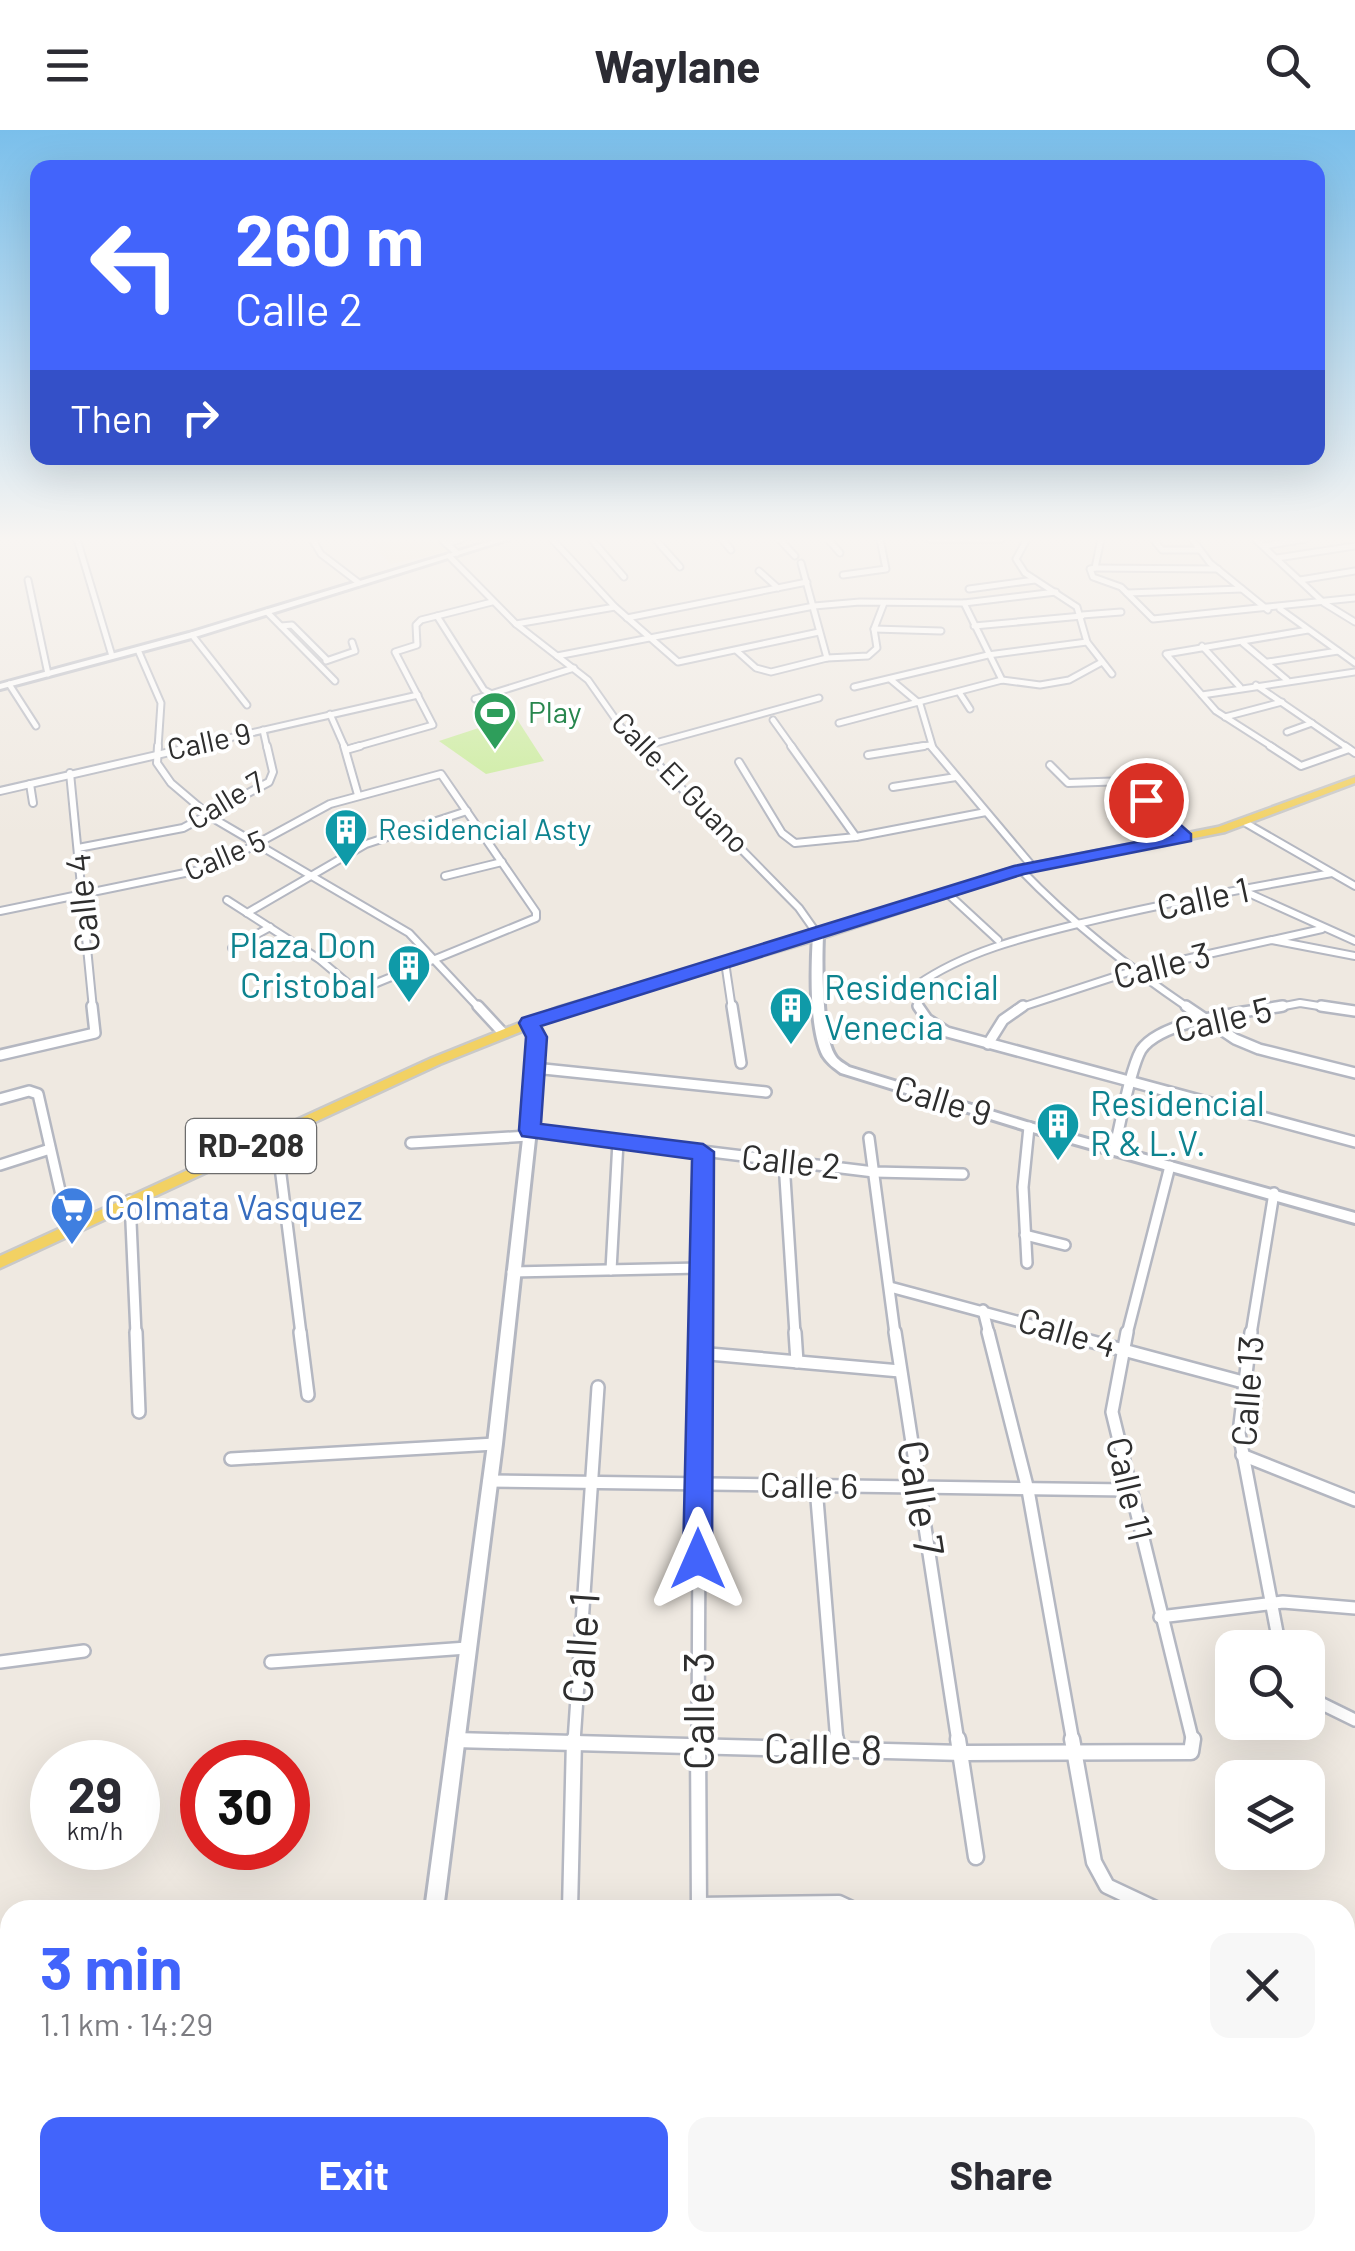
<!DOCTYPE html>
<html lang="en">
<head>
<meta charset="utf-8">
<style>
  body { margin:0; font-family:Barlow,sans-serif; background:#f7f7f7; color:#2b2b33; height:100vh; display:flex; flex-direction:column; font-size:38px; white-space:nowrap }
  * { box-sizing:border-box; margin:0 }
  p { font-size:32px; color:#7c7c81 }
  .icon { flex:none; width:55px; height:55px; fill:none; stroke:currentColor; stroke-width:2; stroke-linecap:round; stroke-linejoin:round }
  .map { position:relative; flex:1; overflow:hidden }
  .panel { position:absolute; left:0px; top:1770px; width:1355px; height:352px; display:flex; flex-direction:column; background:#fff; border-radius:30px 30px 0 0; box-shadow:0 10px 40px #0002 }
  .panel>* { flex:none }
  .hud { position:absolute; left:30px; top:30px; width:1295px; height:305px; border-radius:20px; box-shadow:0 10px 40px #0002; background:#4264fb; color:#fff; overflow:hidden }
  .tools { position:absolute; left:1215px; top:1500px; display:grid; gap:20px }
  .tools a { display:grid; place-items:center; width:110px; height:110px; border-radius:20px; background:#fff; box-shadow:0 10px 40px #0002; font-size:50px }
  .speed { position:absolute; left:30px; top:1610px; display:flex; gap:20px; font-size:50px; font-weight:700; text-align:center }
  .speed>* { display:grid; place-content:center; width:130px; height:130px; border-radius:50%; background:#fff; box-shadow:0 10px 40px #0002; line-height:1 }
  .speed small { font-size:25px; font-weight:400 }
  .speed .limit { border:15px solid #d22; background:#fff; color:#111 }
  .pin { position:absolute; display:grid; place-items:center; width:85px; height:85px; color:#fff; margin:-42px; border:5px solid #fff; border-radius:50%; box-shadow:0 2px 10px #0007 }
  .me { position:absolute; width:110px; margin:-55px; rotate:0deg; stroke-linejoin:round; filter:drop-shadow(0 0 8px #0008) }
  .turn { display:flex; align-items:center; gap:35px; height:210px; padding:0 40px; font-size:45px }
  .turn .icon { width:130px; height:130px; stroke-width:2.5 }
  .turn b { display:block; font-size:70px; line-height:85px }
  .then { display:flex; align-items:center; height:95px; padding:0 40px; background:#0003; gap:20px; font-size:38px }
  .round { display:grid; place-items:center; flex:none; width:105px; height:105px; border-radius:20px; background:#f7f7f7 }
  .overview { display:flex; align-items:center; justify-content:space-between; height:170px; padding:0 40px }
  h1 { font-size:60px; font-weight:700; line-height:75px; color:#4264fb }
  .action { display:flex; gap:20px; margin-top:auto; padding:20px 40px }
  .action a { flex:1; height:115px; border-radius:20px; background:#4264fb; color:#fff; font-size:40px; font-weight:700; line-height:115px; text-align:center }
  .action a+a { background:#f7f7f7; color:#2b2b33 }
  header { display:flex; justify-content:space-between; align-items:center; height:130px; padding:0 40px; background:#fff; font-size:45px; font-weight:700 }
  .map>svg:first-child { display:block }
  .education { fill:#f0e6d1 }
  .pitch { fill:#c9ec9a }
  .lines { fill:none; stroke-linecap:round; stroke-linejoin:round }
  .street-far4-casing { stroke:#b4b7c1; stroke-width:9 }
  .street-far3-casing { stroke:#b4b7c1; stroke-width:10 }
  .street-far2-casing { stroke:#b4b7c1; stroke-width:14 }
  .street-far1-casing { stroke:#b4b7c1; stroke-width:16 }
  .street-casing { stroke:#b4b7c1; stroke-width:19 }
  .secondary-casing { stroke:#b4b7c1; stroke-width:6 }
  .primary-casing { stroke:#c9c9c9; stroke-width:5 }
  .street-far4 { stroke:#fff; stroke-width:5 }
  .street-far3 { stroke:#fff; stroke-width:6 }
  .street-far2 { stroke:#fff; stroke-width:9 }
  .street-far1 { stroke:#fff; stroke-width:11 }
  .street { stroke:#fff; stroke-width:14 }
  .secondary { fill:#fff; fill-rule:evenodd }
  .primary { fill:#f2d163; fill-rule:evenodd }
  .route { fill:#4264fb; stroke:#2b41a3; stroke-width:2.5 }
  .labels { text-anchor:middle; stroke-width:8; stroke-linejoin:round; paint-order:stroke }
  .far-leisure-label { font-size:30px; fill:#27864d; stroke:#fff; text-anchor:start }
  .far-street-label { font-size:30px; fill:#2e2e2e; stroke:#fff }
  .far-culture-label { font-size:30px; fill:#0d838f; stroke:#fff; text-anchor:start }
  .shield { fill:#fff; stroke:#6d6d6d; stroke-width:2.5 }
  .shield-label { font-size:32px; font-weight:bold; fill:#2e2e2e }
  .street-label { font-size:35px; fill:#2e2e2e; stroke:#fff }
  .culture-label { font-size:35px; fill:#0d838f; stroke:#fff; text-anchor:start }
  .shop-label { font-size:35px; fill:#366cbe; stroke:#fff; text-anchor:start }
  .near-street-label { font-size:42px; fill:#2e2e2e; stroke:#fff }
</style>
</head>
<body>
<header><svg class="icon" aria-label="menu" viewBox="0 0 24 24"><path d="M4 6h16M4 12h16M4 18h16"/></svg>Waylane<svg class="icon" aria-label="search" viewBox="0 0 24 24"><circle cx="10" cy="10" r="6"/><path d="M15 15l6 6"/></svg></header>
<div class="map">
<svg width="1355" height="2121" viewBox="0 0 1355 2121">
  <rect width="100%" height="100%" fill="#efe9e1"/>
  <polygon class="education" points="367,409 436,409 448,421 391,434"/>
  <polygon class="pitch" points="515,586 544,631 486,644 439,611"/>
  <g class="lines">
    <g class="street-far4-casing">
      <g id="street-far4">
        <polyline points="77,409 112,526"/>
        <polyline points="312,409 321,424 359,453"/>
        <polyline points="441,409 457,423"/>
        <polyline points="552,409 615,477 678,532 819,502"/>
        <polyline points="591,409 624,447"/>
        <polyline points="655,409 680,437"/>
        <polyline points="722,409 731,420"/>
        <polyline points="779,409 795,426"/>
        <polyline points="828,409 840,423"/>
        <polyline points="929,409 1001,409"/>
        <polyline points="1027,409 1016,429 1025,443 1077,477 1087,512 1112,544"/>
        <polyline points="1101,409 1095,438 1090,439 1093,447 1121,457 1153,489 1355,468"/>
        <polyline points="1153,409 1162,420 1200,420"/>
        <polyline points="1192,409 1210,433 1268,480"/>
        <polyline points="1255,409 1324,473 1355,492"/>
        <polyline points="446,414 462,409"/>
        <polyline points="1264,416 1305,409"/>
        <polyline points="449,426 516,494 588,550 621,597 642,618"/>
        <polyline points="1277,428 1355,416"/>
        <polyline points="801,433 827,528"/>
        <polyline points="1095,438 1218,439"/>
        <polyline points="759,441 778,458"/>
        <polyline points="843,445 886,439 880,409"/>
        <polyline points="28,450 48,544"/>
        <polyline points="1300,450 1355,441"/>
        <polyline points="969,459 1035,450"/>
        <polyline points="1127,463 1242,459"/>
        <polyline points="964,473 1002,550"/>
        <polyline points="1280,479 1355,533"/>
        <polyline points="267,482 335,551"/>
        <polyline points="1082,485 1121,482"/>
        <polyline points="437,486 484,560 492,564"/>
        <polyline points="627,488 807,452"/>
        <polyline points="516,494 615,477"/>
        <polyline points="281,496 292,495 327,530"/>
        <polyline points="974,496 1082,486"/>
        <polyline points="874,499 941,501"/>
        <polyline points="192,505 247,575"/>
        <polyline points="1243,513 1287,550"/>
        <polyline points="1202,516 1240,557"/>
        <polyline points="138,520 161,573 158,618"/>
        <polyline points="737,521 756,538 771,542 827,528 868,526 877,518 874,499 884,473"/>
        <polyline points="557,526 814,476 860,472 964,473 1056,462"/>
        <polyline points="326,531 355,521 352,512"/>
        <polyline points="1268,532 1338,521"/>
        <polyline points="890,549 920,574 933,618"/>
        <polyline points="9,554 36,596"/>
        <polyline points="1256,555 1348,618"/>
        <polyline points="854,557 988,525 1087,512"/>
        <polyline points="959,562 970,579"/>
        <polyline points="1202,565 1355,542"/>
        <polyline points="475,569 574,538"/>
        <polyline points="330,584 345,618"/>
        <polyline points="1225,587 1282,572"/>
        <polyline points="773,590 793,618"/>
        <polyline points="839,593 1002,550 1040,555 1069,550 1102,532"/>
        <polyline points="263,600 267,618"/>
        <polyline points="1287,602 1312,593"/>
        <polyline points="641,617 819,568"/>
        <polyline points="185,618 418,565"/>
        <polyline points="352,618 433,595 395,522 417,515 416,495 421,490 492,472"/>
        <polyline points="909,618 930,615"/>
        <polyline points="1274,618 1216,581 1166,524 1308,500"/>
      </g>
    </g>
    <g class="street-far3-casing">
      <g id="street-far3">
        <polyline points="158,616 157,633 171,653 211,687 409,803 480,879"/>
        <polyline points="344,616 358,665"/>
        <polyline points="640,616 799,778 818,805"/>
        <polyline points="791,616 856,707"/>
        <polyline points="931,616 1032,736"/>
        <polyline points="1270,616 1301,636 1349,619"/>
        <polyline points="1345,616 1355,623"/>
        <polyline points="641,617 645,616"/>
        <polyline points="346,620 360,616"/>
        <polyline points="868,625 924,616"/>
        <polyline points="739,632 782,703 795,713 856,707 986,682"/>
        <polyline points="1050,635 1068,653 1127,651 1184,708"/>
        <polyline points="70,643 93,879"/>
        <polyline points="30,654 33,673"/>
        <polyline points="893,657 956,647"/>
        <polyline points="0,661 196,616"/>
        <polyline points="1244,692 1355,756"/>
        <polyline points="78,718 183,698 269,652 273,642 267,616"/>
        <path d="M1020,739C1073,794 1127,836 1190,879"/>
        <polyline points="445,746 502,732"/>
        <polyline points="1244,761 1355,811"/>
        <polyline points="946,762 998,810"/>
        <polyline points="0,781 214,737 330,674 441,644 536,782 536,788 357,861 319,829 227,770"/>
        <polyline points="247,783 366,714 467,681"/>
        <polyline points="1273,810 1322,799"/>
        <polyline points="232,818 270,797"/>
        <polyline points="725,832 732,879"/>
        <path d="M919,879L917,855C966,821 1025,807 1082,793C1165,773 1248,758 1332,743"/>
        <polyline points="1016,879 1132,841 1272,810 1355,826"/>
        <polyline points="1269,879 1300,873 1338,879"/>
      </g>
    </g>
    <g class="street-far2-casing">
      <g id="street-far2">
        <polyline points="478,876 503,903"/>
        <polyline points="732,876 741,933"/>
        <polyline points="918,876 927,889 947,902 1355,1012"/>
        <polyline points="1186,876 1235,909 1259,919 1355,943"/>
        <polyline points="1321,876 1355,881"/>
        <polyline points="988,914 1003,890 1023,876"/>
        <polyline points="0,925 95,903 92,876"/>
        <polyline points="534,938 766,962"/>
        <polyline points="0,969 29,961 38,964 69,1100"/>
        <polyline points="530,1000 874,1042 963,1044"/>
        <polyline points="276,1005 301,1204"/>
        <polyline points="869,1008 895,1204"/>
        <polyline points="411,1013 529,1006"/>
        <path d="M1114,1020C1120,996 1130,939 1141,920C1162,889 1247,882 1283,876"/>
        <polyline points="784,1032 795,1204"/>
        <polyline points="0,1035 50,1019"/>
        <polyline points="130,1070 136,1204"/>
        <polyline points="1025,1105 1065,1115"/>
        <polyline points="1027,1133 1023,1057 1029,997"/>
        <polyline points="611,1140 618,1012"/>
        <polyline points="512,1142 701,1138"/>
        <polyline points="890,1157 1065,1204"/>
        <polyline points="983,1180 989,1204"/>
        <polyline points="700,1204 703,1022"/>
        <polyline points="1127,1204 1170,1036"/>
        <polyline points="1251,1204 1274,1063"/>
      </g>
    </g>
    <g class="street-far1-casing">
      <g id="street-far1">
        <polyline points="136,1202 139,1282"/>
        <polyline points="300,1202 308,1265"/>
        <polyline points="795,1202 797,1232"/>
        <polyline points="895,1202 958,1612"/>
        <polyline points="988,1202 1028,1360 1073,1612"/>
        <polyline points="1056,1202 1243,1252"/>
        <polyline points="1127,1202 1112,1282 1193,1612"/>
        <polyline points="1251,1202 1239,1303 1280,1518"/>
        <polyline points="698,1223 900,1241"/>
        <polyline points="1242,1325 1355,1370"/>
        <polyline points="231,1329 495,1314"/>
        <polyline points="489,1351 1128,1360"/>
        <polyline points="816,1357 837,1612"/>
        <polyline points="1160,1487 1283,1472 1355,1478"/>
        <polyline points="0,1532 84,1521"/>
        <polyline points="271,1532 467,1518"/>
        <polyline points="1308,1567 1355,1590"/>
        <polyline points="455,1610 529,1612"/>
        <polyline points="574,1612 598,1257"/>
        <polyline points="698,1612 700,1202"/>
      </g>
    </g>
    <g class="street-casing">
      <g id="street">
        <polyline points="698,1609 699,1780"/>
        <polyline points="836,1609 837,1618"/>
        <polyline points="958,1609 976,1727"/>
        <polyline points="1072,1609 1094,1732 1107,1756 1158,1780"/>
        <polyline points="455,1610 963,1623 1191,1622 1193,1609"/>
        <polyline points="699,1775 839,1773 854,1780"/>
        <polyline points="570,1780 574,1609"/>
        <polyline points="1345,1875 1355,1881"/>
        <polyline points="702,2112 702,2121"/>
        <polyline points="1279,2112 1291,2121"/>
        <polyline points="559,2121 560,2112"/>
        <polyline points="875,2121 876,2112"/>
        <polyline points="1010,2121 1011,2112"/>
        <polyline points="1188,2121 1189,2112"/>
      </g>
    </g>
    <g class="secondary-casing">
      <g id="secondary">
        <polygon points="498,409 509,409 195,507 0,559 0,554 189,503"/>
        <path d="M818,802L823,805C822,831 821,907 836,927C839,931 845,934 849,937L1030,993L1355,1083V1093L1029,1001L841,943C834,938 828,934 823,926C809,899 811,836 813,805Z"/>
        <polygon points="529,889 533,890 543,907 536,1000 502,1314 443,1780 425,1780 488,1314 524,1000 531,907 523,893"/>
        <polygon points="400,2112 422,2112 421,2121 399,2121"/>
      </g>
    </g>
    <g class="primary-casing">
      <polygon id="primary" points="1355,647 1355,653 1225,702 1022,742 822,808 565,884 440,934 0,1138 0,1126 432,928 557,878 814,802 1016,737 1218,697"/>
    </g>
    <use href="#street-far4" class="street-far4"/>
    <use href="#street-far3" class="street-far3"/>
    <use href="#street-far2" class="street-far2"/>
    <use href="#street-far1" class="street-far1"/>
    <use href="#street" class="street"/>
    <use href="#secondary" class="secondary"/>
    <use href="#primary" class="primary"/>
  </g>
  <linearGradient id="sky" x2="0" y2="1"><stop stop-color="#7abfeb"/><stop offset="0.58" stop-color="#f8f5f2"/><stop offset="1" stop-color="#f8f5f2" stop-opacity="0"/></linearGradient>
  <rect width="1355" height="706" fill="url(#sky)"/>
  <polygon class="route" points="1146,664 1191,704 1191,711 1024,744 541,896 547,907 541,994 703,1014 714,1022 712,1429 708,1438 698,1442 687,1438 683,1429 692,1029 522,1006 519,1000 526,907 519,893 522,888 1014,736 1172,705 1138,670"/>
  <defs>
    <g id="stadium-pin" transform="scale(2.25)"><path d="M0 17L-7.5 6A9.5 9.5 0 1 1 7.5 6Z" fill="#2e9e5b" stroke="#fff"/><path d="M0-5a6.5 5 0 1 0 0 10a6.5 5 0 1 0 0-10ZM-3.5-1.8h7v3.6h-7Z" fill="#fff"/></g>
    <g id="building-pin" transform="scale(2.25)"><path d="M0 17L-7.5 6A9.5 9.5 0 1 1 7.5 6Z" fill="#0f9aa8" stroke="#fff"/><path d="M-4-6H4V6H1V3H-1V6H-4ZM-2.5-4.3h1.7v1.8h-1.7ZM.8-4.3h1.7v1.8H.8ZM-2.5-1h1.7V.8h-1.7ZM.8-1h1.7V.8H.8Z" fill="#fff"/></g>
    <g id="supermarket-pin" transform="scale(2.25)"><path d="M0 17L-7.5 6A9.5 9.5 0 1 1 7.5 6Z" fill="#3f7fe0" stroke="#fff"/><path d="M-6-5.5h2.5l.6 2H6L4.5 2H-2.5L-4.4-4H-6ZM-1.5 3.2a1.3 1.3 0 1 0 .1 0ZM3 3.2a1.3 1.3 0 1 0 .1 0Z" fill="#fff"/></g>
  </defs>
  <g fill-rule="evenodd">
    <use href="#stadium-pin" x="495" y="583"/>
    <use href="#building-pin" x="346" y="700"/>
    <use href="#building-pin" x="409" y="836"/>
    <use href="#building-pin" x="791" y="878"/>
    <use href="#building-pin" x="1058" y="994"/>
    <use href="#supermarket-pin" x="72" y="1078"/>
  </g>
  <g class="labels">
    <g class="far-leisure-label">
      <text x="528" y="593">Play</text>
    </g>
    <g class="far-street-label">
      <text transform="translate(209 612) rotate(-12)" y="10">Calle 9</text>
      <text transform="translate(680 653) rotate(46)" y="10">Calle El Guano</text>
      <text transform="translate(226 671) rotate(-31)" y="10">Calle 7</text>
      <text transform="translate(225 726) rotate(-23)" y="10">Calle 5</text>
    </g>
    <g class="far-culture-label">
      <text x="378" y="710">Residencial Asty</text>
    </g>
    <rect class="shield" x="186" y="989" width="130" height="54" rx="8"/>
    <g class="shield-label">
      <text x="251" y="1027">RD-208</text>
    </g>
    <g class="street-label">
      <text transform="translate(1203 769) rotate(-12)" y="12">Calle 1</text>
      <text transform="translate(83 773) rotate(-96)" y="12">Calle 4</text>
      <text transform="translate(1162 836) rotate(-14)" y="12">Calle 3</text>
      <text transform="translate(1223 890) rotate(-13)" y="12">Calle 5</text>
      <text transform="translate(943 971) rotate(17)" y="12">Calle 9</text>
      <text transform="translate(791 1032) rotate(6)" y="12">Calle 2</text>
      <text transform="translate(1067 1203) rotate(16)" y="12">Calle 4</text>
      <text transform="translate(1248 1261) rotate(-86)" y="12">Calle 13</text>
      <text transform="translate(809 1356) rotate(1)" y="12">Calle 6</text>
      <text transform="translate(1129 1359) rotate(77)" y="12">Calle 11</text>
    </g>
    <g class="culture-label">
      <text x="376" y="828" text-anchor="end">Plaza Don<tspan x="376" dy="40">Cristobal</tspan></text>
      <text x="824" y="870">Residencial<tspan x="824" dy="40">Venecia</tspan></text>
      <text x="1090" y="986">Residencial<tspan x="1090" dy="40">R &amp; L.V.</tspan></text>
    </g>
    <g class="shop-label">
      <text x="104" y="1090">Colmata Vasquez</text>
    </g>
    <g class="near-street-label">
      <text transform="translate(921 1368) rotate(81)" y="15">Calle 7</text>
      <text transform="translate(581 1518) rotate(-86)" y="15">Calle 1</text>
      <text transform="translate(699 1581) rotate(-90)" y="15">Calle 3</text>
      <text transform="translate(823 1619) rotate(1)" y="15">Calle 8</text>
    </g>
  </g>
</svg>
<div class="tools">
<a><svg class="icon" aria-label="search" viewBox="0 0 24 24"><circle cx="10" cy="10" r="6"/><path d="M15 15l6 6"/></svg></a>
<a><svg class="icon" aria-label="layers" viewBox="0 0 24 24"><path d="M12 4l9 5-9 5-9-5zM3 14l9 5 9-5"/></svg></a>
</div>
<div class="speed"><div>29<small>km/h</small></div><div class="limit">30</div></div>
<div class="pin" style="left:1146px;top:670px;background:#d93025"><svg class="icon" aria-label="arrive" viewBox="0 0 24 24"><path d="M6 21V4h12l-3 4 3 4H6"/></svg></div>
<svg class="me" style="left:698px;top:1429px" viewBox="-20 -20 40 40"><path d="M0-17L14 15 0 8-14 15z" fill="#4264fb" stroke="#fff" stroke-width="4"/></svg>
<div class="hud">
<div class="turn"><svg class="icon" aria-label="left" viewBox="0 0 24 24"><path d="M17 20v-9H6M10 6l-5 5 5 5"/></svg><div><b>260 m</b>Calle 2</div></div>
<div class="then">Then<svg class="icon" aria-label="right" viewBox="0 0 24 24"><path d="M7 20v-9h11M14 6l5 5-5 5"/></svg></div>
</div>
<section class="panel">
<div class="overview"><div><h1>3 min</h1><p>1.1 km · 14:29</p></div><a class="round"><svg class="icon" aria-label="close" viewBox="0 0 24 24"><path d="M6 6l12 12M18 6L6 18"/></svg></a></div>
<div class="action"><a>Exit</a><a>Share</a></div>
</section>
</div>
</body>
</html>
